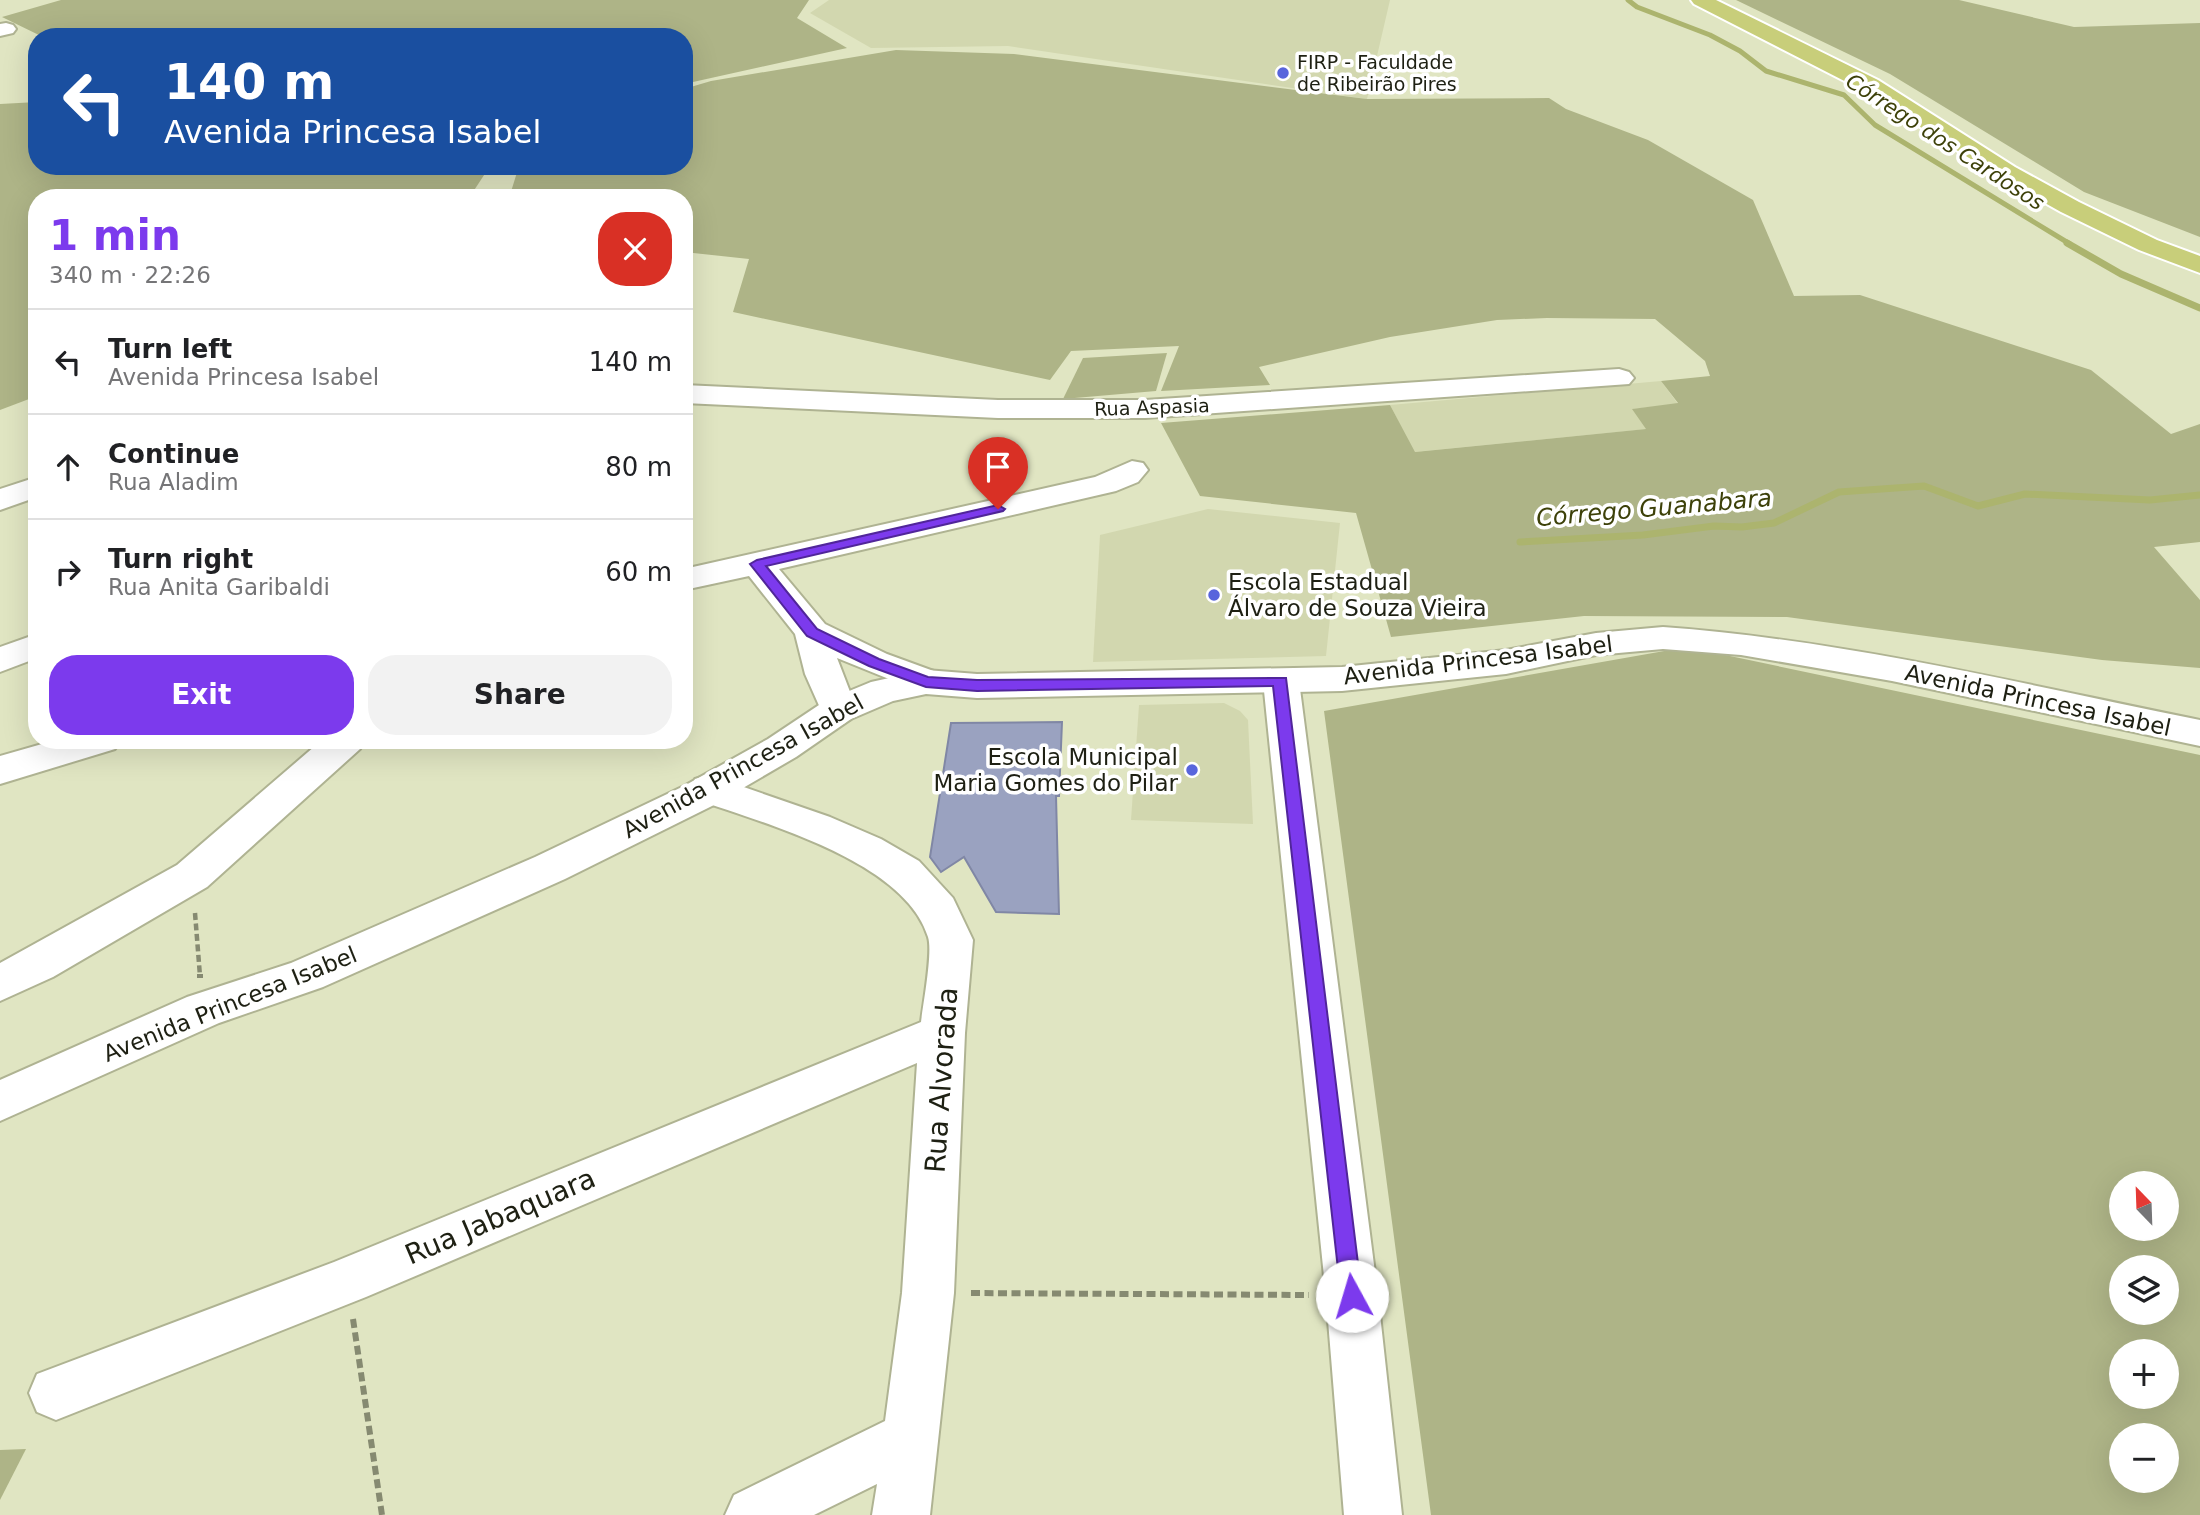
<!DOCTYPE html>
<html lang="en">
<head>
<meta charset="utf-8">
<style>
  body { margin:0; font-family:"DejaVu Sans",sans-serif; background:#f2f2f2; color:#202124; height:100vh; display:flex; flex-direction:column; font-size:26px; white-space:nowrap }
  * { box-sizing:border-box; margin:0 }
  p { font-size:23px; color:#757577 }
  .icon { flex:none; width:38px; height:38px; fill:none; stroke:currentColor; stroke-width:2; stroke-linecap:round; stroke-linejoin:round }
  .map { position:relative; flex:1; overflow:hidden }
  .side { position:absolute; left:28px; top:189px; width:665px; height:560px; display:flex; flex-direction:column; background:#fff; border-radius:28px; box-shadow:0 7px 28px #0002 }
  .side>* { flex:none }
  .guide { position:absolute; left:28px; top:28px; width:665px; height:147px; border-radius:28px; box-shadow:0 7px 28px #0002; background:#1a4fa0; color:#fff; overflow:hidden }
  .needle { width:46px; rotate:337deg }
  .tools { position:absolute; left:2109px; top:1171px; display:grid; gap:14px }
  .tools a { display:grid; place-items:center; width:70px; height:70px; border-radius:50%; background:#fff; box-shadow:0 7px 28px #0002; font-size:35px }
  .pin { position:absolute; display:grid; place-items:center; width:60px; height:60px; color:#fff; margin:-72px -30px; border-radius:50% 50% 50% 0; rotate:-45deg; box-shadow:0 0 7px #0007 }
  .pin .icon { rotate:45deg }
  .me { position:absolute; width:77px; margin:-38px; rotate:354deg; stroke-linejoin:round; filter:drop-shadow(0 0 5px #0008) }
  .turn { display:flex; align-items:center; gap:24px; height:147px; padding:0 21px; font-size:32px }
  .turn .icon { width:91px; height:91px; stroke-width:2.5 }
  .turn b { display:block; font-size:49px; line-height:60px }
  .round { display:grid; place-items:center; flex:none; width:74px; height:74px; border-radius:28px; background:#f2f2f2 }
  .head { display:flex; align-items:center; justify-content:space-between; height:119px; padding:0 21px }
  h1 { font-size:42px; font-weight:800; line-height:52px; color:#7c3aed }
  .cta { display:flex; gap:14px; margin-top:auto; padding:14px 21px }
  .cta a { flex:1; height:80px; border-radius:28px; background:#7c3aed; color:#fff; font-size:28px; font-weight:800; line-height:80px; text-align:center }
  .cta a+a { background:#f2f2f2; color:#202124 }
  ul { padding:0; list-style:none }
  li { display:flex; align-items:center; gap:21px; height:105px; padding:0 21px; border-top:2px solid #e0e0e0 }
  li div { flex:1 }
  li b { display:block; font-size:26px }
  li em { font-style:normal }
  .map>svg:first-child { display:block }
  .built { fill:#d2d7af }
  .green { fill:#aeb487; fill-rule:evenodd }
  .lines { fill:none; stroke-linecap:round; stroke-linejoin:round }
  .stream-far1 { stroke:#acb46e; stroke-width:5 }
  .stream { stroke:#acb46e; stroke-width:7 }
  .building { fill:#9aa2c0; stroke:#8087a5; stroke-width:2 }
  .minor-casing { stroke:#afb392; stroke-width:4 }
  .secondary-casing { stroke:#afb392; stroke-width:4 }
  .primary-casing { stroke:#fff; stroke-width:4 }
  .path-far1 { stroke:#868a71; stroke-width:4.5; stroke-dasharray:7 3.5; stroke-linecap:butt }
  .path { stroke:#868a71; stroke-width:6; stroke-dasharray:9 4.5; stroke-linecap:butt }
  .minor { fill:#fff; fill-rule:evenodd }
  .secondary { fill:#fff; fill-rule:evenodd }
  .primary { fill:#c8ce7a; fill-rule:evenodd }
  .route { fill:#7c3aed; stroke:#51269a; stroke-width:2 }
  .poi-dot { fill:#5865dc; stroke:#fff; stroke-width:2.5 }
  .labels { text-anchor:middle; stroke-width:7; stroke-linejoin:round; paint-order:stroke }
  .far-poi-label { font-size:19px; fill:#1e2013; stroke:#fff; text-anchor:start }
  .far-street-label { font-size:19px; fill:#1e2013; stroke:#fff }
  .far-water-label { font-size:21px; font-style:italic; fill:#3d4109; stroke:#fff }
  .poi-label { font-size:23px; fill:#1e2013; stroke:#fff; text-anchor:start }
  .street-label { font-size:23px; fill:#1e2013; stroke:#fff }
  .water-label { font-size:24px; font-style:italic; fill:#3d4109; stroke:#fff }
  .near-street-label { font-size:28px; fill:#1e2013; stroke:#fff }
</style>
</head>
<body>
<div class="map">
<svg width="2200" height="1515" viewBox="0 0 2200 1515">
  <rect width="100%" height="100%" fill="#e0e5c2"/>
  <g class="built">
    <polygon points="829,0 1390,0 1367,99 1008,46 871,48 810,13"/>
    <polygon points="1661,381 1678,404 1633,409 1647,429 1414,452 1390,405"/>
    <polygon points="1208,509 1340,523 1326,656 1093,662 1100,535"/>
    <polygon points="1224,703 1240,711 1248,720 1253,824 1131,820 1139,705"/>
  </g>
  <g class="green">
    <polygon points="61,0 809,0 797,18 847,48 684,84 684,37 43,37 2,17"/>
    <polygon points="1736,0 1959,0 2074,27 2200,23 2200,237 2084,192 1890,74"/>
    <polygon points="896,50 1014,54 1367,99 1549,98 1566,109 1648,140 1753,200 1794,296 1860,295 2091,370 2171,434 2200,424 2200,542 2154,547 2200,600 2200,668 2102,660 1787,617 1584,616 1391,637 1356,513 1200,496 1161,423 1390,405 1415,452 1646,429 1632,409 1678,403 1661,381 1710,376 1705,361 1655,319 1547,318 1497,320 1390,337 1259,367 1270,385 1161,391 1179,346 1071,351 1050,380 733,312 749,259 684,252 684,198 509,198 519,166 684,166 684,89 711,81"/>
    <polygon points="37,102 37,166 490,166 469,198 37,198 37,396 0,410 0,104"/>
    <polygon points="1167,353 1156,391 1063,399 1083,358"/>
    <path d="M1687,647L2200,755V1515H1431L1324,711ZM2121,1183H2166V1228H2121ZM2121,1267H2166V1312H2121ZM2121,1351H2166V1396H2121ZM2121,1435H2166V1480H2121Z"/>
    <polygon points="26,1449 0,1500 0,1450"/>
  </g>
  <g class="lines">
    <polyline class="stream-far1" points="1628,0 1637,7 1710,35 1740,51 1766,71 1844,95 1875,125 2070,244"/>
    <g class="stream">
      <polyline points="2067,243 2121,274 2200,308"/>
      <polyline points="1520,542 1643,535 1714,526 1742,527 1774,523 1839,492 1924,486 1978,506 2025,494 2150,500 2200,495"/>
    </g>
  </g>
  <polygon class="building" points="1062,722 1059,796 1056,796 1059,914 996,912 964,857 941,872 930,857 951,723"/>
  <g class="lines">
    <g class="minor-casing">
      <g id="minor">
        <polygon points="6,23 13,25 16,29 13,33 0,36 0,24"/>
        <polygon points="1619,369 1629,372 1634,378 1629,384 1145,418 998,418 684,403 684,385 998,400 1145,400"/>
        <polygon points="1132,461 1143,463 1148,470 1138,482 1116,491 779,569 825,624 887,654 939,673 944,682 939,691 926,694 837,658 857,710 851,719 838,723 825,719 805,674 795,634 749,576 684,590 684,569 1095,477"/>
        <polygon points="37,477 37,497 0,510 0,489"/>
        <polygon points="37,634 37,658 0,672 0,647"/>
        <polygon points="1281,669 1294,672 1299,681 1378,1296 1402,1515 1344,1515 1326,1296 1263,681 1268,672"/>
        <polygon points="56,740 121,740 115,749 0,784 0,756"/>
        <polygon points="322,740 366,740 360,749 207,887 53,977 0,1001 0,963 177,865"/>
        <path d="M709,775L830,817L881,839L919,861L953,898L973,940L965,1033L954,1293L930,1515H872L877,1484L814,1515H725L734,1495L885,1421L902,1293L917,1063L366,1297L56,1420L37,1412L29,1393L37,1374L334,1262L921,1022C923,1004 933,952 928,937C905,861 763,823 695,799L689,789L695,779Z"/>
      </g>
    </g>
    <g class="secondary-casing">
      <path id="secondary" d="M1663,627C1844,640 2022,684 2200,720V746L1892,681L1741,655L1663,649L1596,655L1506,674L1342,691L977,698L926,694L893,701L851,719L796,757L712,806L565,879L323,987L219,1023L0,1121V1080L187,997L291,963L535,857L684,786L768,739L825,701L871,682L926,670L977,674L1342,667L1506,650L1596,633Z"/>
    </g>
    <g class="primary-casing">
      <polygon id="primary" points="1691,0 1716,0 1878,80 2015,167 2079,202 2157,240 2200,256 2200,273 2139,250 2061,212 1999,177 1862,90 1694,4"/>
    </g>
    <polyline class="path-far1" points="195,913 200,976"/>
    <g class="path">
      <polyline points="200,974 200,978"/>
      <polyline points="971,1293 1309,1295"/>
      <polyline points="353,1319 382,1515"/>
    </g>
    <use href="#minor" class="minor"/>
    <use href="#secondary" class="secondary"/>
    <use href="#primary" class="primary"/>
  </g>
  <polygon class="route" points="998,505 1005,509 1003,511 766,566 817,629 879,659 928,677 977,680 1286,678 1362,1296 1359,1303 1352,1306 1344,1303 1341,1296 1273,686 977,691 926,687 869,666 807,636 750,564 757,560"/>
  <g class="poi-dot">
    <circle cx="1283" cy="73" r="7"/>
    <circle cx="1214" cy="595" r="7"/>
    <circle cx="1192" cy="770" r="7"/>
  </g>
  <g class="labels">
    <g class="far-poi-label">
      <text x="1297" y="69">FIRP - Faculdade<tspan x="1297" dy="22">de Ribeirão Pires</tspan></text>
    </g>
    <g class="far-street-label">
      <text transform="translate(1152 407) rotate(-2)" y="7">Rua Aspasia</text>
    </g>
    <g class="far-water-label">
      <text transform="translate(1945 142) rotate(33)" y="7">Córrego dos Cardosos</text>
    </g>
    <g class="poi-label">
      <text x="1228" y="590">Escola Estadual<tspan x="1228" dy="26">Álvaro de Souza Vieira</tspan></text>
      <text x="1178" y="765" text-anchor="end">Escola Municipal<tspan x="1178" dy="26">Maria Gomes do Pilar</tspan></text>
    </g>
    <g class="street-label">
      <text transform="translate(1478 660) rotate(-7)" y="8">Avenida Princesa Isabel</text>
      <text transform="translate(2038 700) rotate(12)" y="8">Avenida Princesa Isabel</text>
      <text transform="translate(743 766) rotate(-29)" y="8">Avenida Princesa Isabel</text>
      <text transform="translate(230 1004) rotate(-22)" y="8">Avenida Princesa Isabel</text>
    </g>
    <g class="water-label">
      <text transform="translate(1654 508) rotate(-5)" y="8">Córrego Guanabara</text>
    </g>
    <g class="near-street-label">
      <text transform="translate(941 1080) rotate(-86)" y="10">Rua Alvorada</text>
      <text transform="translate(500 1216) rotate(-23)" y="10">Rua Jabaquara</text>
    </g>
  </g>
</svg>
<div class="tools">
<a><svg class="needle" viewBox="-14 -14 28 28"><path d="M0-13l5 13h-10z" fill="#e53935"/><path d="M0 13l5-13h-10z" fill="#757577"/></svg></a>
<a><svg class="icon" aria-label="layers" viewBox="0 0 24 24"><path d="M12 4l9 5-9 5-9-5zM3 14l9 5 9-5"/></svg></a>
<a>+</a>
<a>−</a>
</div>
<div class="pin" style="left:998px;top:509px;background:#d93025"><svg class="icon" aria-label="arrive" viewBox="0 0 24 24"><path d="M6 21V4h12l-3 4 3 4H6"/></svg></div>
<svg class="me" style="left:1352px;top:1296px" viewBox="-20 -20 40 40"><circle r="19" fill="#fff"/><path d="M0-13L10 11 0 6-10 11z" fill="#7c3aed"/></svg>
<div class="guide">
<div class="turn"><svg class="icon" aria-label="left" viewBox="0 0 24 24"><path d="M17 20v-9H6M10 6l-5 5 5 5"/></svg><div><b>140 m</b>Avenida Princesa Isabel</div></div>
</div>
<section class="side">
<div class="head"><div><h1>1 min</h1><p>340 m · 22:26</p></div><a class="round" style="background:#d93025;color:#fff"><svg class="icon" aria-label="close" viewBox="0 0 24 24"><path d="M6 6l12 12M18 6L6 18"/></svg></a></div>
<ul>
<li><svg class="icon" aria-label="left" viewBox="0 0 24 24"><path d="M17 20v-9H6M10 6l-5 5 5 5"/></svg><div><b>Turn left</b><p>Avenida Princesa Isabel</p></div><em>140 m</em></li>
<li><svg class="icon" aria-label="ahead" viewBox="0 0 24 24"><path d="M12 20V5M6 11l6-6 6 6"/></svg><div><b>Continue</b><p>Rua Aladim</p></div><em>80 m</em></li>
<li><svg class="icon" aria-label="right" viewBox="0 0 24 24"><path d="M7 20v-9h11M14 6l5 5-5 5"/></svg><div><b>Turn right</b><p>Rua Anita Garibaldi</p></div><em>60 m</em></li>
</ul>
<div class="cta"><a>Exit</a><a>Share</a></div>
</section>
</div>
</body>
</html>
